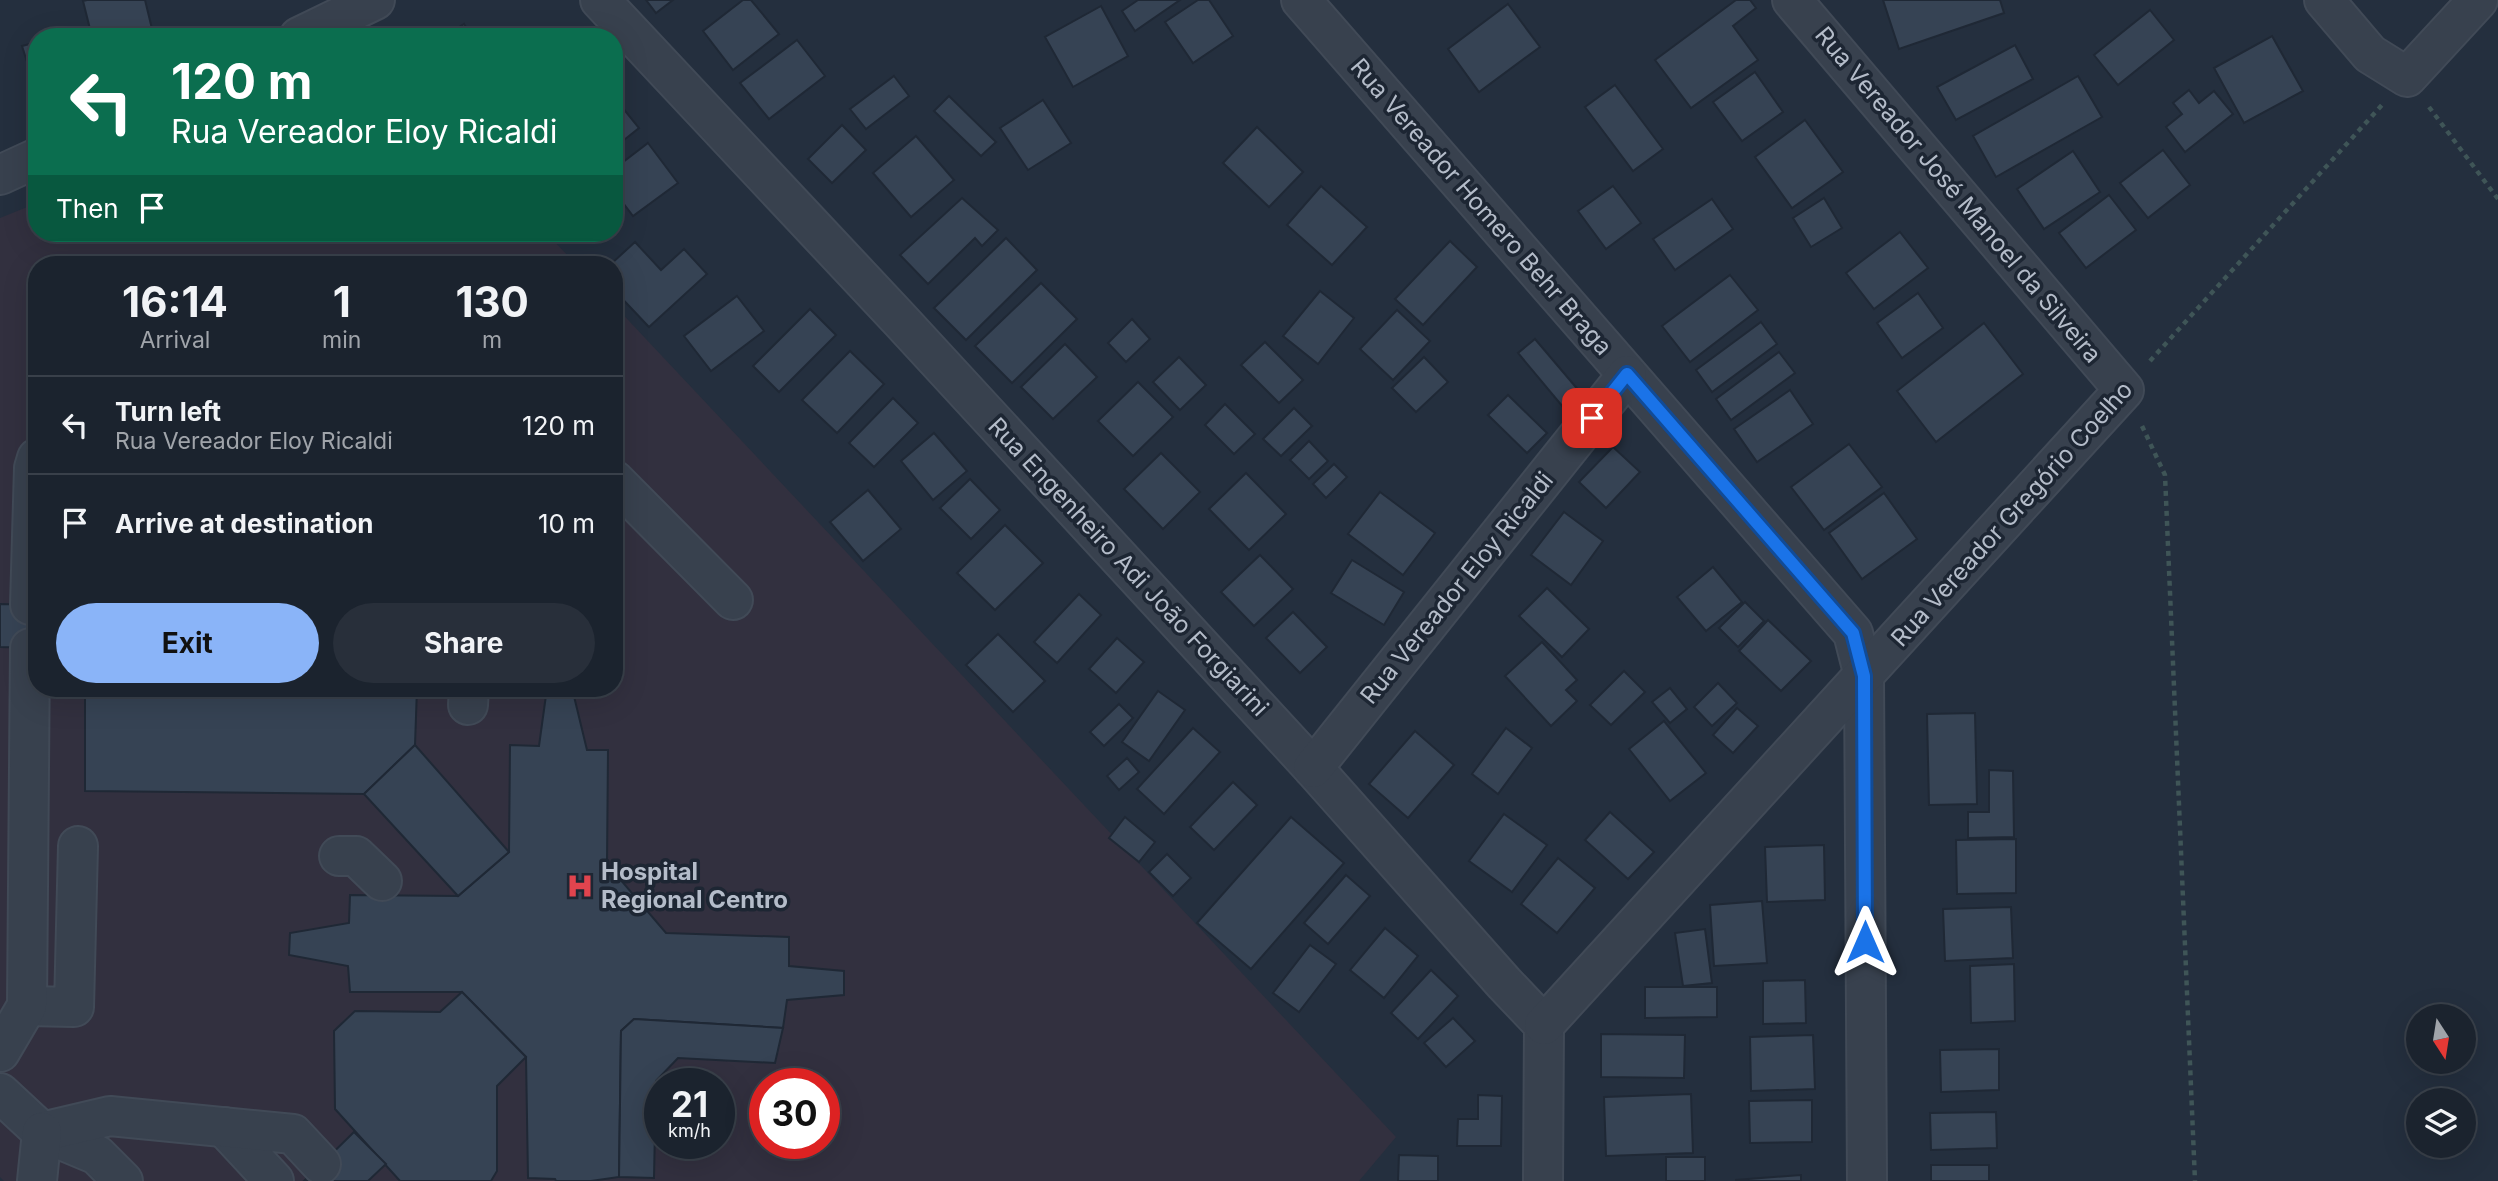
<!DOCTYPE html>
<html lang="en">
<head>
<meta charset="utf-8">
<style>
  body { margin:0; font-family:Inter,sans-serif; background:#282f3a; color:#f1f3f6; height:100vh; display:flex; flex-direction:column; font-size:26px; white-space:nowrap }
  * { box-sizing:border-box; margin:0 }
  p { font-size:23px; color:#a0a4aa }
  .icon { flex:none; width:38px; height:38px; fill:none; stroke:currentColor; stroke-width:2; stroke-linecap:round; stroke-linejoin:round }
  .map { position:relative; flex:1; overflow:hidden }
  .drawer { position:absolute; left:28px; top:256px; width:595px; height:441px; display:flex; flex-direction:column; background:#1b232e; border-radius:28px; box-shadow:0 7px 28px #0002,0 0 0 2px #39404a }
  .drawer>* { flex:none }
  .hud { position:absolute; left:28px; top:28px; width:595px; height:214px; border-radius:28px; box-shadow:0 7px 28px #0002,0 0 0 2px #39404a; background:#0b6e4f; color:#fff; overflow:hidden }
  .needle { width:46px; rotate:168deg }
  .controls { position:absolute; left:2406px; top:1004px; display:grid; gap:14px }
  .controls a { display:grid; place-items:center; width:70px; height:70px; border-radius:50%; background:#1b232e; box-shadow:0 7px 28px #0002,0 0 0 2px #39404a; font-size:35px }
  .speed { position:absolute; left:644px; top:1068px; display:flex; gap:14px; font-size:35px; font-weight:700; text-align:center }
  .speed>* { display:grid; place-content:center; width:91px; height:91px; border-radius:50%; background:#1b232e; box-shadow:0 7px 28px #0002,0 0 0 2px #39404a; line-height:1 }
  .speed small { font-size:18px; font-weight:400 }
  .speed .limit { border:10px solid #d22; background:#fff; color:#111 }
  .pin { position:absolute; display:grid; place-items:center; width:60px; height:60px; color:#fff; margin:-30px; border-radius:14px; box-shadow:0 4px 10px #0006 }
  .me { position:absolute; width:77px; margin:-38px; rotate:0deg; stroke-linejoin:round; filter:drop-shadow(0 0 5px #0008) }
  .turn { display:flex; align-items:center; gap:24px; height:147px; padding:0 28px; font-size:32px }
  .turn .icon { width:91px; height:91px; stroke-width:2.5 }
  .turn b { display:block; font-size:49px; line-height:60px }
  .then { display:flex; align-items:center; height:66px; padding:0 28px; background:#0003; gap:14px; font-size:26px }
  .eta { display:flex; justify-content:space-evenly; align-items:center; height:119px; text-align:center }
  .eta b { font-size:42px; font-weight:700; line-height:49px }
  .button { display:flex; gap:14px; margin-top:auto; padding:14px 28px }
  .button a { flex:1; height:80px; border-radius:42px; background:#8ab4f8; color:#111; font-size:28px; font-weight:700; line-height:80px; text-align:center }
  .button a+a { background:#282f3a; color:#f1f3f6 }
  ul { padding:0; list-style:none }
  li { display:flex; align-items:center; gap:21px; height:98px; padding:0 28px; border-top:2px solid #39404a }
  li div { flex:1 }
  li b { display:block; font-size:26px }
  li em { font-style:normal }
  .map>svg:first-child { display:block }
  .medical { fill:#32303f; fill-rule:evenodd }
  .building { fill:#364354; stroke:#1f2835; stroke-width:2 }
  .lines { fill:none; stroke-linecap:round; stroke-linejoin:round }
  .minor-casing { stroke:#414a57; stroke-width:42 }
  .path { stroke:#3f5557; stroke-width:4.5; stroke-dasharray:5 5; stroke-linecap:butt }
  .minor { stroke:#38414e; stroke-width:38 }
  .route-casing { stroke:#114b97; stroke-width:18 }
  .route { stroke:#1a73e8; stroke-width:12 }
  .labels { text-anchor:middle; stroke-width:7; stroke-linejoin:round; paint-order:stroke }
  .street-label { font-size:24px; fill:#b4bcc9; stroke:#1d2633 }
  .poi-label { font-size:24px; font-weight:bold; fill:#b4bcc9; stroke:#1d2633; text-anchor:start }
</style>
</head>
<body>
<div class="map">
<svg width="2498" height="1181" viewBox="0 0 2498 1181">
  <rect width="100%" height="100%" fill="#242f3e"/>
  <path class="medical" d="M37,203V233H546L576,264H37V688H614V305L1396,1137L1359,1181H4L0,1177V218ZM660,1083H719V1143H660ZM765,1083H824V1143H765Z"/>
  <g class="building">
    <polygon points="87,0 145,0 153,33 138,37 92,37 83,1"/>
    <polygon points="646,0 673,0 656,13"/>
    <polygon points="743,0 751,0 779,34 733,70 703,31"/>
    <polygon points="1138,0 1180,0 1135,31 1122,11"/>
    <polygon points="1198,0 1209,0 1233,36 1193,63 1165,22"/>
    <polygon points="1736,0 1750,0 1756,8 1733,26 1758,60 1691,108 1655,60"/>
    <polygon points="1883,0 2000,0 2004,13 1899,49"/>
    <polygon points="1508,4 1540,47 1479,92 1448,49"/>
    <polygon points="1101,6 1128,56 1073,87 1045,37"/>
    <polygon points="2150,10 2174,40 2118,85 2094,55"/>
    <polygon points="464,24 472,37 444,37"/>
    <polygon points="73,31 75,37 53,37"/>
    <polygon points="2272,36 2303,91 2244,123 2214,68"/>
    <polygon points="797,40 825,76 769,119 740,83"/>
    <polygon points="37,42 37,93 22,46"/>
    <polygon points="2015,45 2033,79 1956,120 1937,87"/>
    <polygon points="1755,72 1783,112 1742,141 1713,102"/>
    <polygon points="894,76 909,96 866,129 850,109"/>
    <polygon points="2078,76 2102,117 1996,177 1973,136"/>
    <polygon points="1615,85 1663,149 1633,171 1585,107"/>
    <polygon points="2189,90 2199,103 2214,91 2233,114 2185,152 2166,127 2182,114 2173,103"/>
    <polygon points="949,96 996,142 981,156 934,111"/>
    <polygon points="614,97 639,128 614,148"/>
    <polygon points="1043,100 1071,143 1028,170 1000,128"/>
    <polygon points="1805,120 1843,172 1792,208 1755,157"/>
    <polygon points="842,125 866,150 832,183 808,159"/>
    <polygon points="1257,127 1303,172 1269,207 1223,163"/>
    <polygon points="916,136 954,180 911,217 873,173"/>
    <polygon points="648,143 678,183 633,216 614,191 614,169"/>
    <polygon points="2163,150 2190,185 2148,218 2120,183"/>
    <polygon points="2073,151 2100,192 2044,229 2017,189"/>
    <polygon points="1321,186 1367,227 1332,265 1287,225"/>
    <polygon points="1613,186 1641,223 1606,249 1578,211"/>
    <polygon points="2109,195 2136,230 2086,268 2059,233"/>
    <polygon points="962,198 998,230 982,246 975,238 928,284 900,255"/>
    <polygon points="1824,198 1842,228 1811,247 1793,218"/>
    <polygon points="1712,199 1733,229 1675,270 1653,239"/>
    <polygon points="1900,232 1928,268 1874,309 1846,273"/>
    <polygon points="1006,238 1037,270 966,340 934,308"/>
    <polygon points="1450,241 1477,267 1423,325 1395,299"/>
    <polygon points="635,242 661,270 684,249 707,274 649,327 614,290 614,264 611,264"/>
    <polygon points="1730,275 1758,310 1690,362 1662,326"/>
    <polygon points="1041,283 1077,319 1012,383 975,346"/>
    <polygon points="1320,291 1354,318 1318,364 1283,336"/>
    <polygon points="1918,293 1943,328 1902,358 1877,323"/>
    <polygon points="737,296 764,331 711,371 684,336"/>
    <polygon points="810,309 836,335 779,392 753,366"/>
    <polygon points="1397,310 1430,341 1393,380 1360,349"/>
    <polygon points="1132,319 1150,339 1126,362 1108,343"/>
    <polygon points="1761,322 1777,344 1712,392 1696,370"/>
    <polygon points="1984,323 2023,374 1936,442 1897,391"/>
    <polygon points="1535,339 1580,392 1563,407 1518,353"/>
    <polygon points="1265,342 1303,380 1279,403 1241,365"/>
    <polygon points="1065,344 1097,377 1053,419 1021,387"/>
    <polygon points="850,351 884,384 837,433 802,400"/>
    <polygon points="1779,352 1795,373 1731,420 1716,399"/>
    <polygon points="1179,357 1206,385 1180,410 1153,382"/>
    <polygon points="1424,357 1448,382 1416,412 1392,388"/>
    <polygon points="1138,382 1173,417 1133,456 1098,421"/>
    <polygon points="1790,390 1813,424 1757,462 1734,429"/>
    <polygon points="1508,395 1547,433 1527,453 1488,415"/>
    <polygon points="893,398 918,423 874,467 849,443"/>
    <polygon points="1225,404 1255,434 1234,454 1205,425"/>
    <polygon points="1294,408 1312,426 1281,456 1263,439"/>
    <polygon points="934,433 967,471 933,500 901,461"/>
    <polygon points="1309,441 1328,461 1309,479 1290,460"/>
    <polygon points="1849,444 1882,487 1824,530 1791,487"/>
    <polygon points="1613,447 1640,472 1606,508 1579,482"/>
    <polygon points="1161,453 1200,492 1163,529 1124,489"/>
    <polygon points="1334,464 1347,477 1326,498 1313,484"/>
    <polygon points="1246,473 1286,514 1249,550 1209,509"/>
    <polygon points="970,479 1000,510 971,539 940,508"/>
    <polygon points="868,490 901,529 863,561 830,522"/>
    <polygon points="1380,492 1435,533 1403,575 1348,534"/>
    <polygon points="1884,493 1917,539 1862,579 1829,533"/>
    <polygon points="1564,512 1603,541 1571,585 1531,555"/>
    <polygon points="1005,525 1043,563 995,610 957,573"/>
    <polygon points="1260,555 1293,589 1254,626 1221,592"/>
    <polygon points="1352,560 1404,592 1384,625 1331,593"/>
    <polygon points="1713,567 1742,602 1706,631 1677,597"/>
    <polygon points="1547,588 1589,629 1562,657 1519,616"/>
    <polygon points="1079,594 1101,615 1057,663 1034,642"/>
    <polygon points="1745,602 1764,621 1738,647 1719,628"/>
    <polygon points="0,604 37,605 37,648 0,647"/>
    <polygon points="1293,612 1327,647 1300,673 1266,638"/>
    <polygon points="1768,620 1811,661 1781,691 1739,651"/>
    <polygon points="998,634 1045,681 1013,712 966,665"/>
    <polygon points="1117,638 1144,662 1116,693 1089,669"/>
    <polygon points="1542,642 1577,680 1566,690 1577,701 1551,726 1505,676"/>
    <polygon points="1624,671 1645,692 1611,725 1590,705"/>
    <polygon points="1718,683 1737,703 1712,726 1694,707"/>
    <polygon points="85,688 417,688 415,745 364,794 85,791"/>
    <polygon points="547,688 572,688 587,750 608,750 607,864 666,933 789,937 789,966 844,971 844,995 787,1000 783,1028 634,1019 621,1031 619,1177 591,1181 556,1181 555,1179 528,1178 526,1057 462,992 350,992 348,966 289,955 290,933 349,923 350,895 458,896 509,852 510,745 539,746"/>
    <polygon points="1670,688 1687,709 1670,723 1652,702"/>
    <polygon points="1158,691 1185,710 1149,761 1122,742"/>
    <polygon points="1119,704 1133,718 1104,746 1090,732"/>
    <polygon points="1737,708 1758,726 1733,753 1713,735"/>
    <polygon points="1975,713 1977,804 1929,805 1927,714"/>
    <polygon points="1664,721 1706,773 1670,801 1629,749"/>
    <polygon points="1193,728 1220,752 1164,814 1137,789"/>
    <polygon points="1506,728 1532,748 1498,794 1472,774"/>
    <polygon points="1415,731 1454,765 1408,818 1369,784"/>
    <polygon points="415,745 509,852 458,896 364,794"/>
    <polygon points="1127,758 1139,772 1119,790 1107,776"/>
    <polygon points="1989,770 2013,771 2014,837 1968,838 1968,812 1989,812"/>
    <polygon points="1233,782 1257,805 1214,850 1190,827"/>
    <polygon points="1610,812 1654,852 1628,879 1585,840"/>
    <polygon points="1504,814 1547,845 1512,892 1469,861"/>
    <polygon points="1125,817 1155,842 1139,862 1109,838"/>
    <polygon points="1291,817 1344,863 1251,969 1197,923"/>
    <polygon points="2016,839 2016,893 1957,894 1956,840"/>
    <polygon points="1824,845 1825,900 1767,902 1765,847"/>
    <polygon points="1167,854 1191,878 1173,896 1149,872"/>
    <polygon points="1558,858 1595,888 1557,933 1521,904"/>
    <polygon points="1346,875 1370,896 1328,944 1304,923"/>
    <polygon points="1762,901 1767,963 1714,966 1710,905"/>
    <polygon points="2011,907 2013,958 1945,961 1943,909"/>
    <polygon points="1385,928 1418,956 1384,998 1350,970"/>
    <polygon points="1705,929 1712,983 1683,986 1675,933"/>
    <polygon points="1310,945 1336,964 1299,1012 1273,993"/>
    <polygon points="2014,964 2015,1021 1971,1023 1970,966"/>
    <polygon points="1431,970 1458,996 1418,1039 1391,1013"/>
    <polygon points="1805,980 1806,1023 1763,1024 1763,981"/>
    <polygon points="1645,987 1717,987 1717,1017 1645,1018"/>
    <polygon points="462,992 526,1057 497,1086 497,1171 491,1181 400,1181 335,1109 334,1031 355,1011 440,1012"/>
    <polygon points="1453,1018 1475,1041 1446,1067 1424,1043"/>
    <polygon points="634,1019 783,1028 775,1063 678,1058 656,1081 654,1178 619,1177 621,1031"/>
    <polygon points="1601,1034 1685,1035 1684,1078 1601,1077"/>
    <polygon points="1813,1035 1815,1089 1751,1091 1750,1037"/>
    <polygon points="1999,1049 1999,1090 1941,1092 1940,1050"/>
    <polygon points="1691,1094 1693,1153 1606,1156 1604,1097"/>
    <polygon points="1478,1095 1502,1096 1501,1146 1457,1146 1458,1119 1478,1119"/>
    <polygon points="1812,1100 1812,1142 1750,1143 1749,1101"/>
    <polygon points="1996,1112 1997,1148 1931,1150 1930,1113"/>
    <polygon points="354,1132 386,1164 368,1181 304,1181"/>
    <polygon points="1399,1155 1438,1156 1438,1181 1398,1181"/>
    <rect x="1666" y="1157" width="39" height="24"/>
    <rect x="1931" y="1165" width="58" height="16"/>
    <polygon points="1801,1175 1801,1181 1736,1181 1736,1180"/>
  </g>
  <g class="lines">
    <g class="minor-casing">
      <g id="minor">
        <polyline points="600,0 902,322 1313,768 1504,983 1544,1025 1543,1181"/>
        <polyline points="1301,0 1853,633 1864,676 1867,1181"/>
        <polyline points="2324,0 2370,54 2407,77 2478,0"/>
        <polyline points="299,37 375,0"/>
        <polyline points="0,175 37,158"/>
        <polyline points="614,480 733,600"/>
        <polyline points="30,605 34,468 37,458"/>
        <polyline points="468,705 469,688"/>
        <polyline points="1313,768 1627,375"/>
        <polyline points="339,856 356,856 382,881"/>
        <polyline points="27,1006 74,1007 78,846"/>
        <polyline points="1544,1025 2124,390 1792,0"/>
        <polyline points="0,1052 27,1006 30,648"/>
        <polyline points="0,1093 42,1132 97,1155 123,1181"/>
        <polyline points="224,1127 274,1181"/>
        <polyline points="42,1132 110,1116 293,1134 321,1164"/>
        <polyline points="37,1181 42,1132"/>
      </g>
    </g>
    <g class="path">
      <polyline points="2429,107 2498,199"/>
      <polyline points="2150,361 2382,105"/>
      <polyline points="2142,426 2165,475 2195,1181"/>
    </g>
    <use href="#minor" class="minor"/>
  </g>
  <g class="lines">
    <g class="route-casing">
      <polyline id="route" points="1592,418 1627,374 1853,633 1864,676 1865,942"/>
    </g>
    <use href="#route" class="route"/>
  </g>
  <defs>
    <g id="hospital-bare" transform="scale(2.1)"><path d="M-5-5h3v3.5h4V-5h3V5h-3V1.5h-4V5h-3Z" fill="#e0444e" stroke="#1d2633" stroke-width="2.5" paint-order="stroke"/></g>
  </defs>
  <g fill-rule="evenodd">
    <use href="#hospital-bare" x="580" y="886"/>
  </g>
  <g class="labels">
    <g class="street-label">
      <text transform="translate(1958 195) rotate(50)" y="8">Rua Vereador José Manoel da Silveira</text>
      <text transform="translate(1481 207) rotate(49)" y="8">Rua Vereador Homero Behr Braga</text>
      <text transform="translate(2012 514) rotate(-48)" y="8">Rua Vereador Gregório Coelho</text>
      <text transform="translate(1128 567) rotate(47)" y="8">Rua Engenheiro Adi João Forgiarini</text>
      <text transform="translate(1457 588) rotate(-51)" y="8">Rua Vereador Eloy Ricaldi</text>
    </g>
    <g class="poi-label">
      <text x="601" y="880">Hospital<tspan x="601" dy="28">Regional Centro</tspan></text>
    </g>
  </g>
</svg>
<div class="controls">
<a><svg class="needle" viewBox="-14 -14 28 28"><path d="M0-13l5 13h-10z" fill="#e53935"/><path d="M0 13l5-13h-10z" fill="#a0a4aa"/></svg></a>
<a><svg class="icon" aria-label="layers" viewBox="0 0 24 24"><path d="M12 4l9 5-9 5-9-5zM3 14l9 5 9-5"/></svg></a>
</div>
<div class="speed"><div>21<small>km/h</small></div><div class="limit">30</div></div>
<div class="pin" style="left:1592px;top:418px;background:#d93025"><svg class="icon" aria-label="arrive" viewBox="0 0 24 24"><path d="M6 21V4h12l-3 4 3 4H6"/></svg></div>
<svg class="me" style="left:1865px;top:942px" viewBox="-20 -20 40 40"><path d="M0-17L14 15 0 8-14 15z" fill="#1a73e8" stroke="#fff" stroke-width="4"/></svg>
<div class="hud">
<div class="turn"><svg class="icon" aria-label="left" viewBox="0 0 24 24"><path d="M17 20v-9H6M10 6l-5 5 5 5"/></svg><div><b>120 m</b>Rua Vereador Eloy Ricaldi</div></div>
<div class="then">Then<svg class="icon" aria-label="arrive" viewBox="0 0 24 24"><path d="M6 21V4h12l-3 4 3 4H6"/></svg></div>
</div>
<section class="drawer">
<div class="eta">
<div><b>16:14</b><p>Arrival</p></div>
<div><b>1</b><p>min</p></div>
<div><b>130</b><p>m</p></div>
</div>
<ul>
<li><svg class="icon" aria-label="left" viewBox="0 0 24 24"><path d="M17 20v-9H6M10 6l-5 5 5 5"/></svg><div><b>Turn left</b><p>Rua Vereador Eloy Ricaldi</p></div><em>120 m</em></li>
<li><svg class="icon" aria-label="arrive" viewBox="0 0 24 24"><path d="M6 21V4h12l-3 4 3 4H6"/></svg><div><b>Arrive at destination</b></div><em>10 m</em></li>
</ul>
<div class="button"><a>Exit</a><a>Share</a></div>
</section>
</div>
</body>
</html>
